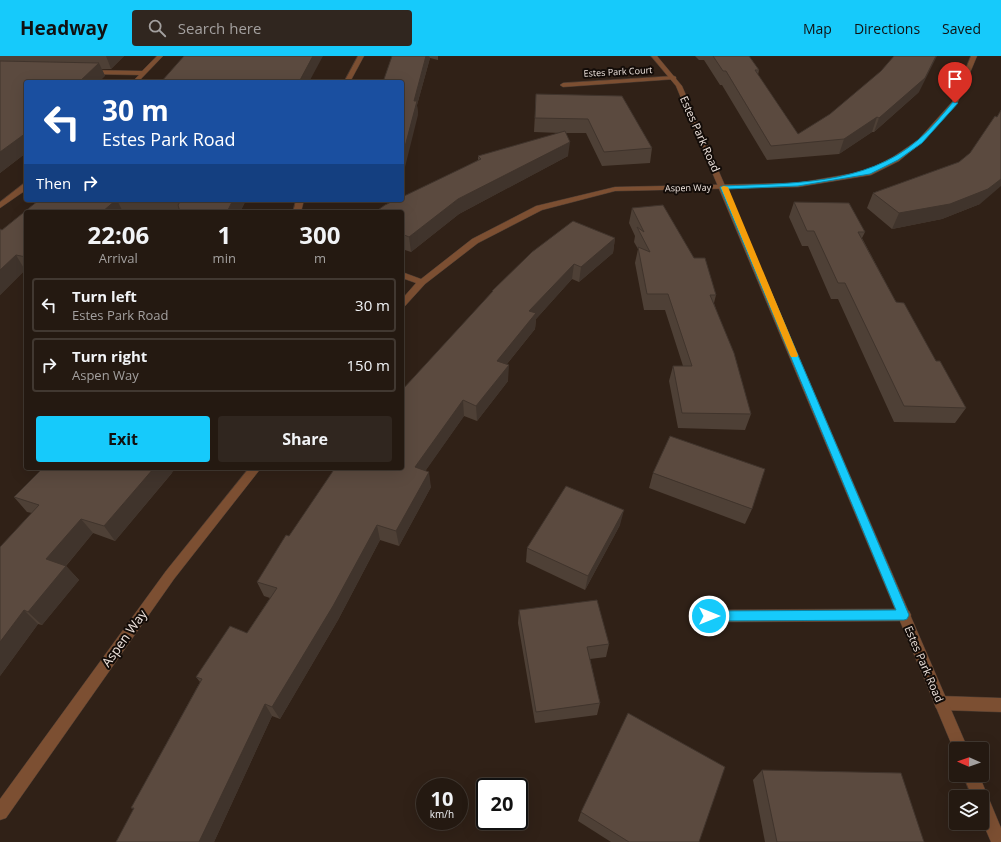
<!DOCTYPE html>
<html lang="en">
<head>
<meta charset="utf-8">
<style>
  body { margin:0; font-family:"Open Sans",sans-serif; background:#30261f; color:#f1f3f6; height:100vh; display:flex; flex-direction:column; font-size:15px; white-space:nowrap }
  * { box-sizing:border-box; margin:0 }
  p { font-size:13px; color:#a3a09f }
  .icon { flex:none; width:22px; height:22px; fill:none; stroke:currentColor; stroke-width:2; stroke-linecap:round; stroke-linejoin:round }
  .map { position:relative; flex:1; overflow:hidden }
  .drawer { position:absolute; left:24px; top:154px; width:380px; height:260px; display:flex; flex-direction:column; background:#241911; border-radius:4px; box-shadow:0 4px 16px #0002,0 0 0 1px #413831 }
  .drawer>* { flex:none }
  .top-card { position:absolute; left:24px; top:24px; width:380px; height:122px; border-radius:4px; box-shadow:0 4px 16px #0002,0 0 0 1px #413831; background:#1a4fa0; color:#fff; overflow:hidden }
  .needle { width:26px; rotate:272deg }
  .buttons { position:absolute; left:949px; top:686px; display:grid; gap:8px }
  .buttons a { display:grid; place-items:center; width:40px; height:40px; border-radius:4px; background:#241911; box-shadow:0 4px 16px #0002,0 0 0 1px #413831; font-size:20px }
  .speed { position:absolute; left:416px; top:722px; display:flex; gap:8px; font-size:20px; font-weight:700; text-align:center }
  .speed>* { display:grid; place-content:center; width:52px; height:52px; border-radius:50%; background:#241911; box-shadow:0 4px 16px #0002,0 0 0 1px #413831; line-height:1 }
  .speed small { font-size:10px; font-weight:400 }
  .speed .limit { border:2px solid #111; border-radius:6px; background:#fff; color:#111 }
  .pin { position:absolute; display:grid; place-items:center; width:34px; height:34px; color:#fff; margin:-41px -17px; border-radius:50% 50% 50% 0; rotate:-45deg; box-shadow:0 0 4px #0007 }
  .pin .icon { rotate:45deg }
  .me { position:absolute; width:44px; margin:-22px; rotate:90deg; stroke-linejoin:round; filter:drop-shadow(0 0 3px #0008) }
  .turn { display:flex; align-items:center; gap:14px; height:84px; padding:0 12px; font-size:18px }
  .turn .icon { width:52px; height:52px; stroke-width:2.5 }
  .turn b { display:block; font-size:28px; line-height:34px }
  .then { display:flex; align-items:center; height:38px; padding:0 12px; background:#0003; gap:8px; font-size:15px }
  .eta { display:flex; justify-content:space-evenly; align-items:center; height:68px; text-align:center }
  .eta b { font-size:24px; font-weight:700; line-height:28px }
  .button { display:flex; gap:8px; margin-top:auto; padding:8px 12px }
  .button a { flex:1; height:46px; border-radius:4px; background:#16cafb; color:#111; font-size:16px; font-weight:700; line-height:46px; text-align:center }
  .button a+a { background:#30261f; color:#f1f3f6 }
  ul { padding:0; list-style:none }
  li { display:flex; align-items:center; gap:12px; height:54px; margin:0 8px 6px; padding:0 4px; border:2px solid #413831; border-radius:4px }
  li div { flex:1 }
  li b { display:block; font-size:15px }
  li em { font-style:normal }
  header { display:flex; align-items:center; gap:24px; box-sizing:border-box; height:56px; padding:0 20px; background:#16cafb; color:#111 }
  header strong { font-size:19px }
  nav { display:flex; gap:22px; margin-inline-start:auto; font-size:14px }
  .search { width:280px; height:36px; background:#30261f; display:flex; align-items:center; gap:10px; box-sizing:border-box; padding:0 14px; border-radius:4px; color:#a3a09f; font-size:15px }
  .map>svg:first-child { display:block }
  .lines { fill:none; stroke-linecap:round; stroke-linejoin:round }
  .service-casing { stroke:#4b3c33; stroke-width:1 }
  .minor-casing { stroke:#4b3c33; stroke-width:1 }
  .tertiary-casing { stroke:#4b3c33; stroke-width:1 }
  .service { fill:#7c4f32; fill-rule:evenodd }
  .minor { fill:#7c4f32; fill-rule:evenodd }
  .tertiary { fill:#7c4f32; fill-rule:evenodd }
  .wall { fill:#4e4036 }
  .shaded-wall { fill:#40342c }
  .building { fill:#5b4a3f; stroke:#40342c }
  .route { fill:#16cafb; stroke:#0e83a3 }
  .slow { fill:#f59e0b }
  .labels { text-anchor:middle; stroke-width:4; stroke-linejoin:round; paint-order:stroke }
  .far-street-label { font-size:9px; fill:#eee3dd; stroke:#130c08 }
  .street-label { font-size:11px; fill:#eee3dd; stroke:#130c08 }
  .near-street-label { font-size:13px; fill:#eee3dd; stroke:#130c08 }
</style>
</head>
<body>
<header>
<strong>Headway</strong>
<div class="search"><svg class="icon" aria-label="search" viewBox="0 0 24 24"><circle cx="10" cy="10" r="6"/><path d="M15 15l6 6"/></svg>Search here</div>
<nav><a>Map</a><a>Directions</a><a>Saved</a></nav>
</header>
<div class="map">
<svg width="1001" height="786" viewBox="0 0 1001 786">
  <rect width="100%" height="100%" fill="#302117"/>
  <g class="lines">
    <g class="service-casing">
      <polygon id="service" points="904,553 909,555 911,559 909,563 904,565 709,566 704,564 702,560 704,556 709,554"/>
    </g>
    <g class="minor-casing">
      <g id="minor">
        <polygon points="157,0 163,0 138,26 132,26 139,19 89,18 86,16 89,14 142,15"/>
        <polygon points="358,0 364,0 350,26 344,26"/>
        <polygon points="971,0 977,0 957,48 922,86 899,105 871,119 798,131 615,135 542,154 478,187 425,228 405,250 402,251 402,243 416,227 402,222 402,216 421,223 472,183 536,150 615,131 798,127 866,115 893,101 918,84 952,46"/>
        <polygon points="674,20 676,21 676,23 563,31 560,29 563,27"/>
        <polygon points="23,128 26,128 26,134 0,152 0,146"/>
        <polygon points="296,144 304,144 301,156 293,156"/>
        <polygon points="249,412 261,412 174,523 6,762 0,764 0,743 166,515"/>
        <polygon points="941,640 1001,642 1001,656 941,654 936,652 934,647 936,642"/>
      </g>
    </g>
    <g class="tertiary-casing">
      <g id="tertiary">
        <polygon points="651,0 657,0 682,30 968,693 956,693 956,699 676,30"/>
        <polygon points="963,719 979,719 1001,772 1001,786 991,786 982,765 982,741 972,741"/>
      </g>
    </g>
    <use href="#service" class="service"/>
    <use href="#minor" class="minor"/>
    <use href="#tertiary" class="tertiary"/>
  </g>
  <g class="wall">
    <polygon points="0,0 124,0 111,13 102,13 105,20 26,26 26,97 0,117"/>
    <polygon points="392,0 438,0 438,4 430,2 417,49 418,59"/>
    <polygon points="695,0 749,0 759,14 758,19 798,78 919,36 874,76 872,76 839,98 767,104 722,29 720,29 704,4 699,4"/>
    <polygon points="536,38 652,92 650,107 602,110 586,77 566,77 568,100 459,158 411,196 402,193 402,156 393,145 349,144 402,144 478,104 478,100 560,77 534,76"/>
    <polygon points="997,61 980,148 942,163 892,173 867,152 873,137 959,106 970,97"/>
    <polygon points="39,144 246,144 240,156 26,156 26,215 25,214 0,239 2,174"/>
    <polygon points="794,146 865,176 862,182 896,246 966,352 955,367 894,366 838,243 831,243 808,190 802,190 789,161"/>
    <polygon points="632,152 716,239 714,247 751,358 745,374 678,372 669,325 673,310 683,310 665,254 644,254 635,207 638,193 634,186 635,180 629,167"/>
    <polygon points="615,182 613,197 579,226 572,223 536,263 535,273 507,308 508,325 477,365 464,360 425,415 431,431 399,490 380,484 338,564 280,663 272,660 214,786 116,786 134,753 131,752 200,626 196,621 247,577 270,542 264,540 257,526 289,480 403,333 492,237 492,235"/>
    <polygon points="172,417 115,485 93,477 66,510 79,524 42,569 38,568 0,620 32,457 27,456 14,441"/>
    <polygon points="653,417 752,453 745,468 649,432"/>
    <polygon points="620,469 585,534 526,506 527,492"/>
    <polygon points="519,554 609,588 606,601 590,603 600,647 597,659 535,667 518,567"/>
    <polygon points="762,714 924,786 765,786 753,724"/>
    <polygon points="581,756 699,786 611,786 578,765"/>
  </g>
  <g class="shaded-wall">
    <polygon points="106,0 124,0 111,13"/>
    <polygon points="313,0 323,0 309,26 299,26"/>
    <polygon points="426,0 429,0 430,2 417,49 418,59 402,123 402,102 414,45"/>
    <polygon points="936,0 937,0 919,36 874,76 879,62"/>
    <polygon points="99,7 105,20 99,26 79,26"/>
    <polygon points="877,61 872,76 839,98 844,83"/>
    <polygon points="26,77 26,97 0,117 0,96"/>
    <polygon points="570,86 568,100 459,158 411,196 409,181 458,143"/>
    <polygon points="1001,123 1001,130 980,148 942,163 892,173 899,157"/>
    <polygon points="116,144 117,144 123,156 102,156"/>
    <polygon points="233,144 246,144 240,156 227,156"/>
    <polygon points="615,182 613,197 579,226 581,211"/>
    <polygon points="16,199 25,214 0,239 0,214"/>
    <polygon points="574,208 572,223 536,263 535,273 497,320 497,305 529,255"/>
    <polygon points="509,309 508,325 477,365 476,350"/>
    <polygon points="463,344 464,360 417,427 415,411"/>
    <polygon points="154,412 176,412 115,485 104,470"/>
    <polygon points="429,416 431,431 399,490 396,475"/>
    <polygon points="624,454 620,469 585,534 588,520"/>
    <polygon points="81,463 93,477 59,518 46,503"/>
    <polygon points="377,469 380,484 338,564 280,663 272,651"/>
    <polygon points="66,510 79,524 42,569 28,556"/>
    <polygon points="24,554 38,568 0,620 0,586"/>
    <polygon points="265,648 272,660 214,786 199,786"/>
  </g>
  <g class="building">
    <polygon points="184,0 313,0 299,26 161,26"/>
    <polygon points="392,0 426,0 414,45 417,45 402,102 402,26 383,26"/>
    <polygon points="713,0 749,0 759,14 755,14 798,78 830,58 881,15 894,0 936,0 925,22 879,62 877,61 844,83 771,90 726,15 723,15"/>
    <polygon points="0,5 99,7 79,26 26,26 26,77 0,96"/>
    <polygon points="536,38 622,40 652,92 604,96 588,63 535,62"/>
    <polygon points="1001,54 1001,123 988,133 950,148 899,157 873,137 959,106 970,97 995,60 997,61"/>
    <polygon points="565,75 570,86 458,143 409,181 402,178 402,156 375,156 385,149 395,144 402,144 402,141 481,103 478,100"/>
    <polygon points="39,144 116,144 102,156 26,156 26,201 16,199 0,214 0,173 2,174"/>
    <polygon points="167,144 233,144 227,156 180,156 178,149 181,144"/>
    <polygon points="794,146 849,147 865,176 858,176 896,246 904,247 936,305 940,305 966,352 904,350 845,227 838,227 814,175 807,175"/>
    <polygon points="663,149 694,202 705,202 716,239 710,239 734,297 751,358 682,357 673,310 692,310 668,238 647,238 638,191 650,196 637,171 644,176 632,152"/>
    <polygon points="573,165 615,182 581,211 574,208 529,255 536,257 497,305 509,309 476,350 463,344 415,411 429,416 396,475 377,469 333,550 272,651 265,648 199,786 116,786 134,752 131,752 202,623 196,621 230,570 247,577 277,532 257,526 286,479 289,480 335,412 402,412 402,333 403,333 493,235 492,235 532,196"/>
    <polygon points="670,380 765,413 752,453 653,417"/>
    <polygon points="43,412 154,412 104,470 81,463 46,503 66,510 28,556 24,554 0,586 0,491 39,449 14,441"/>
    <polygon points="566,430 624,454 588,520 527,492"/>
    <polygon points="597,544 609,588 587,591 600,647 536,656 519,554"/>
    <polygon points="628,657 725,711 699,786 629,786 581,756"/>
    <polygon points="762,714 901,717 924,786 777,786"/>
  </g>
  <path class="route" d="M953,46L958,47L922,87L898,104L870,118L798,130L727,133L909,559L907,563L904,564L709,565L706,564L704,560L706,557L709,555L896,554L720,131L723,130C789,127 865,130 918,84C931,73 942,59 953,46Z"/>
  <polygon class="slow" points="724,130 728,131 798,299 797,301 791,301 790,299 721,131"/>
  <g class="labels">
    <g class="far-street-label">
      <text transform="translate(618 16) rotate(-3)" y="3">Estes Park Court</text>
      <text transform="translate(688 132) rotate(-1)" y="3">Aspen Way</text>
    </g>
    <g class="street-label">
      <text transform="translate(700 78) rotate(66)" y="4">Estes Park Road</text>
      <text transform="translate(924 608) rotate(67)" y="4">Estes Park Road</text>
    </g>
    <g class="near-street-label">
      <text transform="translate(124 582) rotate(-54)" y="5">Aspen Way</text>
    </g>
  </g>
</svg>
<div class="buttons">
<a><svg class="needle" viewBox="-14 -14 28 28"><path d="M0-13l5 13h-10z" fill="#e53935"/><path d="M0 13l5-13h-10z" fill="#a3a09f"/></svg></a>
<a><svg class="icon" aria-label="layers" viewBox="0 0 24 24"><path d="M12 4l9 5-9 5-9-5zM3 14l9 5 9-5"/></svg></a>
</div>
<div class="speed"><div>10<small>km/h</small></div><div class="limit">20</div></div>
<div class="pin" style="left:955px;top:47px;background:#d93025"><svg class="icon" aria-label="arrive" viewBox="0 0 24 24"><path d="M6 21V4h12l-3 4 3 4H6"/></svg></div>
<svg class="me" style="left:709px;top:560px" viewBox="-20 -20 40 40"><circle r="17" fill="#16cafb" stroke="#fff" stroke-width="3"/><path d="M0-11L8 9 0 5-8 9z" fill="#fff"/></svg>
<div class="top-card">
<div class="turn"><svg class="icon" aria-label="left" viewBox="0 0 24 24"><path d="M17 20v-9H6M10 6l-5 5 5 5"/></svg><div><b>30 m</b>Estes Park Road</div></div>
<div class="then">Then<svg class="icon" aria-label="right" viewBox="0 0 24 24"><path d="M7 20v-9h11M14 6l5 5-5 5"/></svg></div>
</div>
<section class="drawer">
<div class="eta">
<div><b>22:06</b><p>Arrival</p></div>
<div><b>1</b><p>min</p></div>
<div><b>300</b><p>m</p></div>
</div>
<ul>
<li><svg class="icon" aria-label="left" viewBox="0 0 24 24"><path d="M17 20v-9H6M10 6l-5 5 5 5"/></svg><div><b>Turn left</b><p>Estes Park Road</p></div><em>30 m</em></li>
<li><svg class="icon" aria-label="right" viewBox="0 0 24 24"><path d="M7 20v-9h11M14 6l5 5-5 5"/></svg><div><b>Turn right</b><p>Aspen Way</p></div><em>150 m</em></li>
</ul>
<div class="button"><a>Exit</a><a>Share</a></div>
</section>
</div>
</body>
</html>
